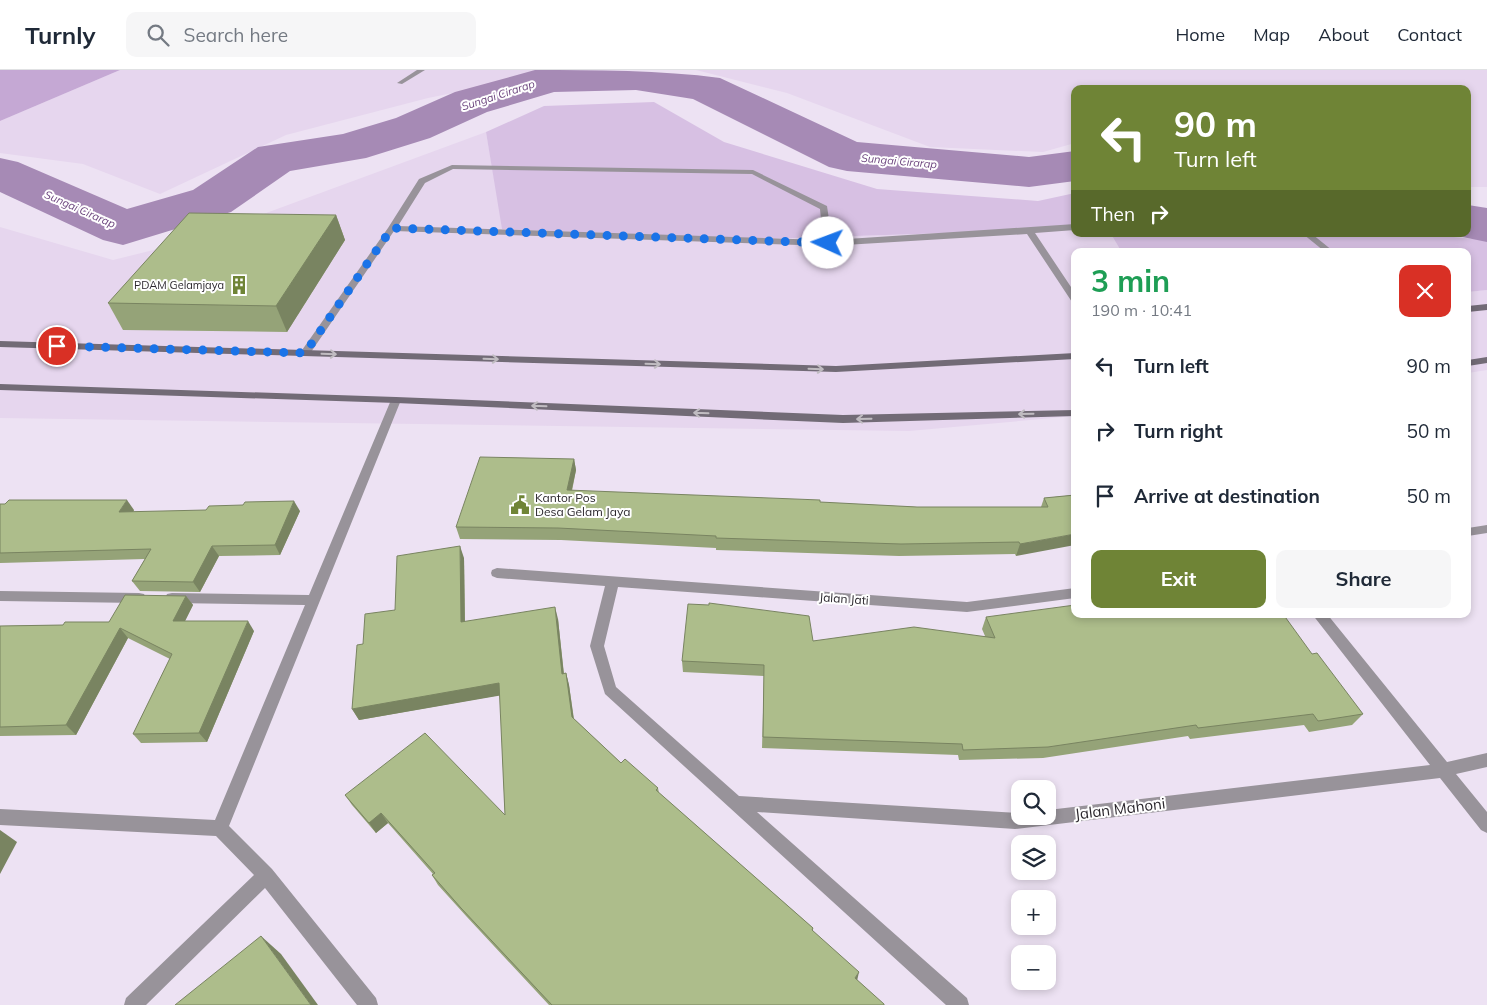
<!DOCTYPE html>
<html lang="en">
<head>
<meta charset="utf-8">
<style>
  body { margin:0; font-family:Mulish,sans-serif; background:#f6f6f7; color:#1f2937; height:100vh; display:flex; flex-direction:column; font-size:19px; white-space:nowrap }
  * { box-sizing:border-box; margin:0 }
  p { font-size:16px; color:#747a83 }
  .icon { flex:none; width:28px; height:28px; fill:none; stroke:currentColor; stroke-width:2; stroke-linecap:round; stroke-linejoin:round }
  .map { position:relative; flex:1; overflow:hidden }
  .side { position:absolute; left:1071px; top:178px; width:400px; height:370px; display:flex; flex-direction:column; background:#fff; border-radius:10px; box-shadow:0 2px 8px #0003 }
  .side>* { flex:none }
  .top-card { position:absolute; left:1071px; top:15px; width:400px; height:152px; border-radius:10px; box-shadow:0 2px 8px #0003; background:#6f8436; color:#fff; overflow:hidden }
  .buttons { position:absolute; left:1011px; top:710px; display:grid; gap:10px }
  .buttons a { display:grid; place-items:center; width:45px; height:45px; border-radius:10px; background:#fff; box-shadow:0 2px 8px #0003; font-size:25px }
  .pin { position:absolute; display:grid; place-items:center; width:42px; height:42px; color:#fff; margin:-21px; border:2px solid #fff; border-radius:50%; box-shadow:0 1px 5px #0007 }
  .me { position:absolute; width:55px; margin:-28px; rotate:272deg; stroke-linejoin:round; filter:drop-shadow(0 0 4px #0008) }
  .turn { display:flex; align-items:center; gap:18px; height:105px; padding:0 20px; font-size:22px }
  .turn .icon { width:65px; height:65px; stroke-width:2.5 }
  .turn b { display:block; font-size:35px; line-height:42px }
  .then { display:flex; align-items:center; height:48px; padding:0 20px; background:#0003; gap:10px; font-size:19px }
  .round { display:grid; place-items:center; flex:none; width:52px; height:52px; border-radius:10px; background:#f6f6f7 }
  .overview { display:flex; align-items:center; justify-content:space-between; height:85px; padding:0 20px }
  h1 { font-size:30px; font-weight:700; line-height:38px; color:#1e9e55 }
  .cta { display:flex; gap:10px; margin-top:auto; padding:10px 20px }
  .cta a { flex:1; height:58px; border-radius:10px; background:#6f8436; color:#fff; font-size:20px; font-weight:700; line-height:58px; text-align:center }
  .cta a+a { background:#f6f6f7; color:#1f2937 }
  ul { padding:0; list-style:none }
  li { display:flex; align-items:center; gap:15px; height:65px; padding:0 20px }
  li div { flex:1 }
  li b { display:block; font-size:19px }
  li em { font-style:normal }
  header { display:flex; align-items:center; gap:30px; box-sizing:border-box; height:70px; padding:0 25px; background:#fff; border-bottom:1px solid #e0e1e3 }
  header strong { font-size:24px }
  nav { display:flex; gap:28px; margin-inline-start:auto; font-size:18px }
  .search { width:350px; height:45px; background:#f6f6f7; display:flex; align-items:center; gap:12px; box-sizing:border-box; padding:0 18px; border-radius:10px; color:#747a83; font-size:19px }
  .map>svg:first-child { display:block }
  .built { fill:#e6d6ee }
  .green { fill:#d7c0e3 }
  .forest { fill:#c5a8d4 }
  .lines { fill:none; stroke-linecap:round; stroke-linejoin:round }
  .river { fill:#a68ab5; fill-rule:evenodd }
  .lane { fill:#98939a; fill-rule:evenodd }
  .street { fill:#98939a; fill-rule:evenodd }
  .secondary { fill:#726b76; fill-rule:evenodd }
  .wall { fill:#95a378 }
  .shaded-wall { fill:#798461 }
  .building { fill:#adbd8b; stroke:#798461 }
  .oneway { stroke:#c0bcc1 }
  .route { stroke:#1a73e8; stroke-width:9; stroke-dasharray:0 16.2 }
  .labels { text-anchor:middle; stroke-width:4; stroke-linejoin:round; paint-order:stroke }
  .far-water-label { font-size:11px; font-style:italic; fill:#6c457e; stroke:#fff }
  .far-poi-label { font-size:11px; fill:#2b272d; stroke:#fff; text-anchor:end }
  .poi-label { font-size:12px; fill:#2b272d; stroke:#fff; text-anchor:start }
  .street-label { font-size:12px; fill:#2b272d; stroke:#fff }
  .near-street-label { font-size:15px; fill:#2b272d; stroke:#fff }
</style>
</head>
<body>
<header>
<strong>Turnly</strong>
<div class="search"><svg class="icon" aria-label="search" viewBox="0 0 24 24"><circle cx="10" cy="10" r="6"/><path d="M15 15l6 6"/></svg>Search here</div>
<nav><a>Home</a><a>Map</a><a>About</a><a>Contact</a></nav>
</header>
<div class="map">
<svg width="1487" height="935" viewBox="0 0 1487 935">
  <rect width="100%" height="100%" fill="#ede2f3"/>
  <g class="built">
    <polygon points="120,0 581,0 562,1 428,28 286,65 160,124 83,94 0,83 0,51"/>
    <polygon points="696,0 1487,0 1487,117 1468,117 1468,19 1075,19 1075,73 1043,82 930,77 787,23"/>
    <polygon points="486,62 503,159 763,169 1075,159 1075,164 1111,164 1121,181 1075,181 1075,346 909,361 0,348 0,157 113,190 190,171"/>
    <polygon points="1487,220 1487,300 1468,303 1468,222"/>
  </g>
  <g class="green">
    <polygon points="654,32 724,72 877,119 1038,131 1075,123 1075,159 763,169 502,159 486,62 544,36"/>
    <polygon points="1111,164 1420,164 1487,170 1487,220 1468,222 1468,181 1121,181"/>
  </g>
  <polygon class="forest" points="0,0 120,0 0,51"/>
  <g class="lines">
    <g class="river">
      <path d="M535,0C595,0 661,0 720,8L857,72L1029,87L1075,81V111L1029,117L847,101L829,97L693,29L636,20L554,22L487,42L430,68L366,88L290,101L231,142L123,175L103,170L0,122V88L18,92L127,139L193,120L258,77L343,64L396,48L455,22Z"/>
      <polygon points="1468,135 1487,138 1487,172 1448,164 1468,164"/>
    </g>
    <polygon class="lane" points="417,0 425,0 402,14 397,13"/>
    <g class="street">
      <path d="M452,95L753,100L827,136L832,170L1075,154V160L1035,163L1075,223V233L1072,232L1027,164L828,176L394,161L309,285H301L300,283L388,158L419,109ZM453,99L752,104L820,139L823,170L398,156L425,113Z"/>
      <polygon points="1303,164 1312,164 1333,181 1324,181"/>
      <polygon points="396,327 401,330 229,756 272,799 376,928 378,935 357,935 265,818 146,935 124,935 126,928 254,805 216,766 0,755 0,739 215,750 305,535 172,533 167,532 165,528 167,524 172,523 309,525 391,330"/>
      <polygon points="1487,455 1487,463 1468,466 1468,458"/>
      <polygon points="497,498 967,532 1075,518 1075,528 967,542 618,517 604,576 616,617 739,726 1020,743 1020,746 1048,746 1048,740 1430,695 1312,544 1327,544 1447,692 1487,683 1487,697 1456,704 1487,742 1487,763 1481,760 1440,708 1015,759 757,742 967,928 969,935 946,935 605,624 590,576 605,516 497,508 492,506 491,503 492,500"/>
      <polygon points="0,521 139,523 144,524 146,528 144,532 139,533 0,531"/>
    </g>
    <g class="secondary">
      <polygon points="1487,234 1487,240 1468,242 1468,236"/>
      <polygon points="0,271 836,296 1075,283 1075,289 836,302 0,277"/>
      <polygon points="1487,287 1487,293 1468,296 1468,290"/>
      <polygon points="0,314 396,327 843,345 1075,340 1075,346 843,353 396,333 0,320"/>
    </g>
  </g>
  <g class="wall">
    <polygon points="336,145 345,170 287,262 123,260 108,233"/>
    <polygon points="574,389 576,400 572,421 917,437 1041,437 1044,428 1075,425 1016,486 1015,484 899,486 716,480 716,478 561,470 460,469 456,457"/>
    <polygon points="0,434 134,440 133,442 300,441 280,485 219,486 200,522 140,521 132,511 145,489 0,493"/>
    <polygon points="464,488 465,552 558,549 564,604 566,603 569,615 574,649 621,693 658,718 659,723 813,858 813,861 857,910 884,935 549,935 467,847 438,815 432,805 433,804 388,753 376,763 352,735 345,725 505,745 500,625 359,650 352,639 363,574 395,540"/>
    <polygon points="186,526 193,535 185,551 254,561 207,672 141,673 133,664 170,589 128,568 76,665 0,666 0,556 63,555 109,552"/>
    <polygon points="986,547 1312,584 1363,644 1352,655 1309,662 1304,655 1190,669 1188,666 1043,688 959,690 958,685 762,678 764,606 683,602 682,591 813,571 985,566 982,559"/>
  </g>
  <g class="shaded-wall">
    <polygon points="336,145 345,170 287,262 276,236"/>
    <polygon points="574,389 576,400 569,432 567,420"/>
    <polygon points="127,430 134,440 127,452 119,442"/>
    <polygon points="294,431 300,441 280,485 275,475"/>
    <polygon points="1075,464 1075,475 1016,486 1020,474"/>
    <polygon points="212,476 219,486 200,522 193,512"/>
    <polygon points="460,476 464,488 465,564 461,552"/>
    <polygon points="186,526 193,535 180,561 173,551"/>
    <polygon points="555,537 558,549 565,616 562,604"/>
    <polygon points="248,551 254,561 207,672 199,663"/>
    <polygon points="120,558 128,568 76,665 66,655"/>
    <polygon points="566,603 569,615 575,659 572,647"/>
    <polygon points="499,613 503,625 359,650 352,639"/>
    <polygon points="381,743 388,753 376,763 369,753"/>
    <polygon points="0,760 17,772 0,804"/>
    <polygon points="261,866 281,884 318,935 311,935"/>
    <polygon points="859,902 857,911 855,908"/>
  </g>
  <g class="building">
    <polygon points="189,143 336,145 276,236 108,233"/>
    <polygon points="480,387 574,389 567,420 820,430 820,432 917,437 1048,437 1044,428 1075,425 1075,464 1020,474 1019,472 901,474 716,468 716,466 558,458 456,457"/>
    <polygon points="9,430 127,430 119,442 206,440 209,436 243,435 245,432 294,431 275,475 212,476 193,512 132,511 151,479 0,483 0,434 5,434"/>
    <polygon points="460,476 461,552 555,537 562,604 566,603 572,647 621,693 625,689 658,718 656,720 813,858 812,860 859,902 855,908 884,934 884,935 552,935 461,838 432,805 435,803 381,743 369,753 345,725 425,663 505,745 499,613 352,639 357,575 363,574 365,544 395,540 397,486"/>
    <polygon points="125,525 186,526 173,551 248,551 199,663 133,664 172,584 120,558 66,655 0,657 0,556 63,555 65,552 109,552"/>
    <polygon points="709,533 809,546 813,571 914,557 995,568 986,547 1075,535 1075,544 1283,544 1312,584 1317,583 1363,644 1318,651 1313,644 1198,658 1196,655 1048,677 963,680 962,674 763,667 764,595 682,591 688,534 709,535"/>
    <polygon points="261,866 311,935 175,935"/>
  </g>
  <defs><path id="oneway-shaft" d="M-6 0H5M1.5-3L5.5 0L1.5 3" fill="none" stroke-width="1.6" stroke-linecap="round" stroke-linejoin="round" transform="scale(1.25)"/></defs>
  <g class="oneway">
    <use href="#oneway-shaft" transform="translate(329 284) rotate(2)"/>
    <use href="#oneway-shaft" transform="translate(491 289) rotate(2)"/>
    <use href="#oneway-shaft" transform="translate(653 294) rotate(2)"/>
    <use href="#oneway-shaft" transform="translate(816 299) rotate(2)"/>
    <use href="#oneway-shaft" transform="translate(539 336) rotate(-178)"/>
    <use href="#oneway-shaft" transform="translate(701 343) rotate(-178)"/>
    <use href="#oneway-shaft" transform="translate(1026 344) rotate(179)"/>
    <use href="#oneway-shaft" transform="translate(864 349) rotate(179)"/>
  </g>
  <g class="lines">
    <polyline class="route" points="57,276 305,283 392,158 828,173"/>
  </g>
  <defs>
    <g id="building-bare" transform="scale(1.5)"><path d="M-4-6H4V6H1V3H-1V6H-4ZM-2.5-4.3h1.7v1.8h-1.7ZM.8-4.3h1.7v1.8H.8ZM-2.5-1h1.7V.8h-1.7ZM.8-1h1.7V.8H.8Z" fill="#6f8436" stroke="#fff" stroke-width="2.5" paint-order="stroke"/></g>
    <g id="civic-bare" transform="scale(1.5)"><path d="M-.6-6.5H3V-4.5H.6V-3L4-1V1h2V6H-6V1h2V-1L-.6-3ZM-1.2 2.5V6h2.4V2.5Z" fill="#6f8436" stroke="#fff" stroke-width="2.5" paint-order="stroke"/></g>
  </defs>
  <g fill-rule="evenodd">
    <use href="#building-bare" x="239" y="215"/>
    <use href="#civic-bare" x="520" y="435"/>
  </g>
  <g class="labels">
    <g class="far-water-label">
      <text transform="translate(498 25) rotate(-18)" y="4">Sungai Cirarap</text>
      <text transform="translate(899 91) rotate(5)" y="4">Sungai Cirarap</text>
      <text transform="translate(80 139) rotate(24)" y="4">Sungai Cirarap</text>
    </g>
    <g class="far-poi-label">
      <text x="224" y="219">PDAM Gelamjaya</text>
    </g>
    <g class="poi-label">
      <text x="535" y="432">Kantor Pos<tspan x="535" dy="14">Desa Gelam Jaya</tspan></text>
    </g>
    <g class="street-label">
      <text transform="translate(844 529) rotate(4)" y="4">Jalan Jati</text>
    </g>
    <g class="near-street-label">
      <text transform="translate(1120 739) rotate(-7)" y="5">Jalan Mahoni</text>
    </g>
  </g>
</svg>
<div class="buttons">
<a><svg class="icon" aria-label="search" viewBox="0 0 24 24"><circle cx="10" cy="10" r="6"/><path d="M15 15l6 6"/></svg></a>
<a><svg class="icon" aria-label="layers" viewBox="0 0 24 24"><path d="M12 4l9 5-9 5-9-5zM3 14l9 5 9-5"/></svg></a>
<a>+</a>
<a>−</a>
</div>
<div class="pin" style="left:57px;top:276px;background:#d93025"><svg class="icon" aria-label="arrive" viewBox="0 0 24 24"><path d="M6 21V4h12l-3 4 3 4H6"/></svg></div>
<svg class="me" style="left:828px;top:173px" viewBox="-20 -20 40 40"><circle r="19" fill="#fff"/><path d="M0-13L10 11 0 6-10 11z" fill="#1a73e8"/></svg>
<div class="top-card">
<div class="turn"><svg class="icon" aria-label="left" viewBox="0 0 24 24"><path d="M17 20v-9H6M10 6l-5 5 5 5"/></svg><div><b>90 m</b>Turn left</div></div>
<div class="then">Then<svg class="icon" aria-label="right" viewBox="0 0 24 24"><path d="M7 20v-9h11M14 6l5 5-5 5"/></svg></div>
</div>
<section class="side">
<div class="overview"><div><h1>3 min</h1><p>190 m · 10:41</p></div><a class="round" style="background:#d93025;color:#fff"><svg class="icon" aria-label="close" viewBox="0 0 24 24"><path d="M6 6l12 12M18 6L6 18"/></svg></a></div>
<ul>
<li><svg class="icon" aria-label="left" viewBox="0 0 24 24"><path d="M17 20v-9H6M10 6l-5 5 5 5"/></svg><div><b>Turn left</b></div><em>90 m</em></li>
<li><svg class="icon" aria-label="right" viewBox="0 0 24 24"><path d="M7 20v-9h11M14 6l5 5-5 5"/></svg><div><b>Turn right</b></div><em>50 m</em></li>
<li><svg class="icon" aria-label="arrive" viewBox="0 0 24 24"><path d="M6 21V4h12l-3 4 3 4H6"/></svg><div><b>Arrive at destination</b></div><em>50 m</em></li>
</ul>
<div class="cta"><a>Exit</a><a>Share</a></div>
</section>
</div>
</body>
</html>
